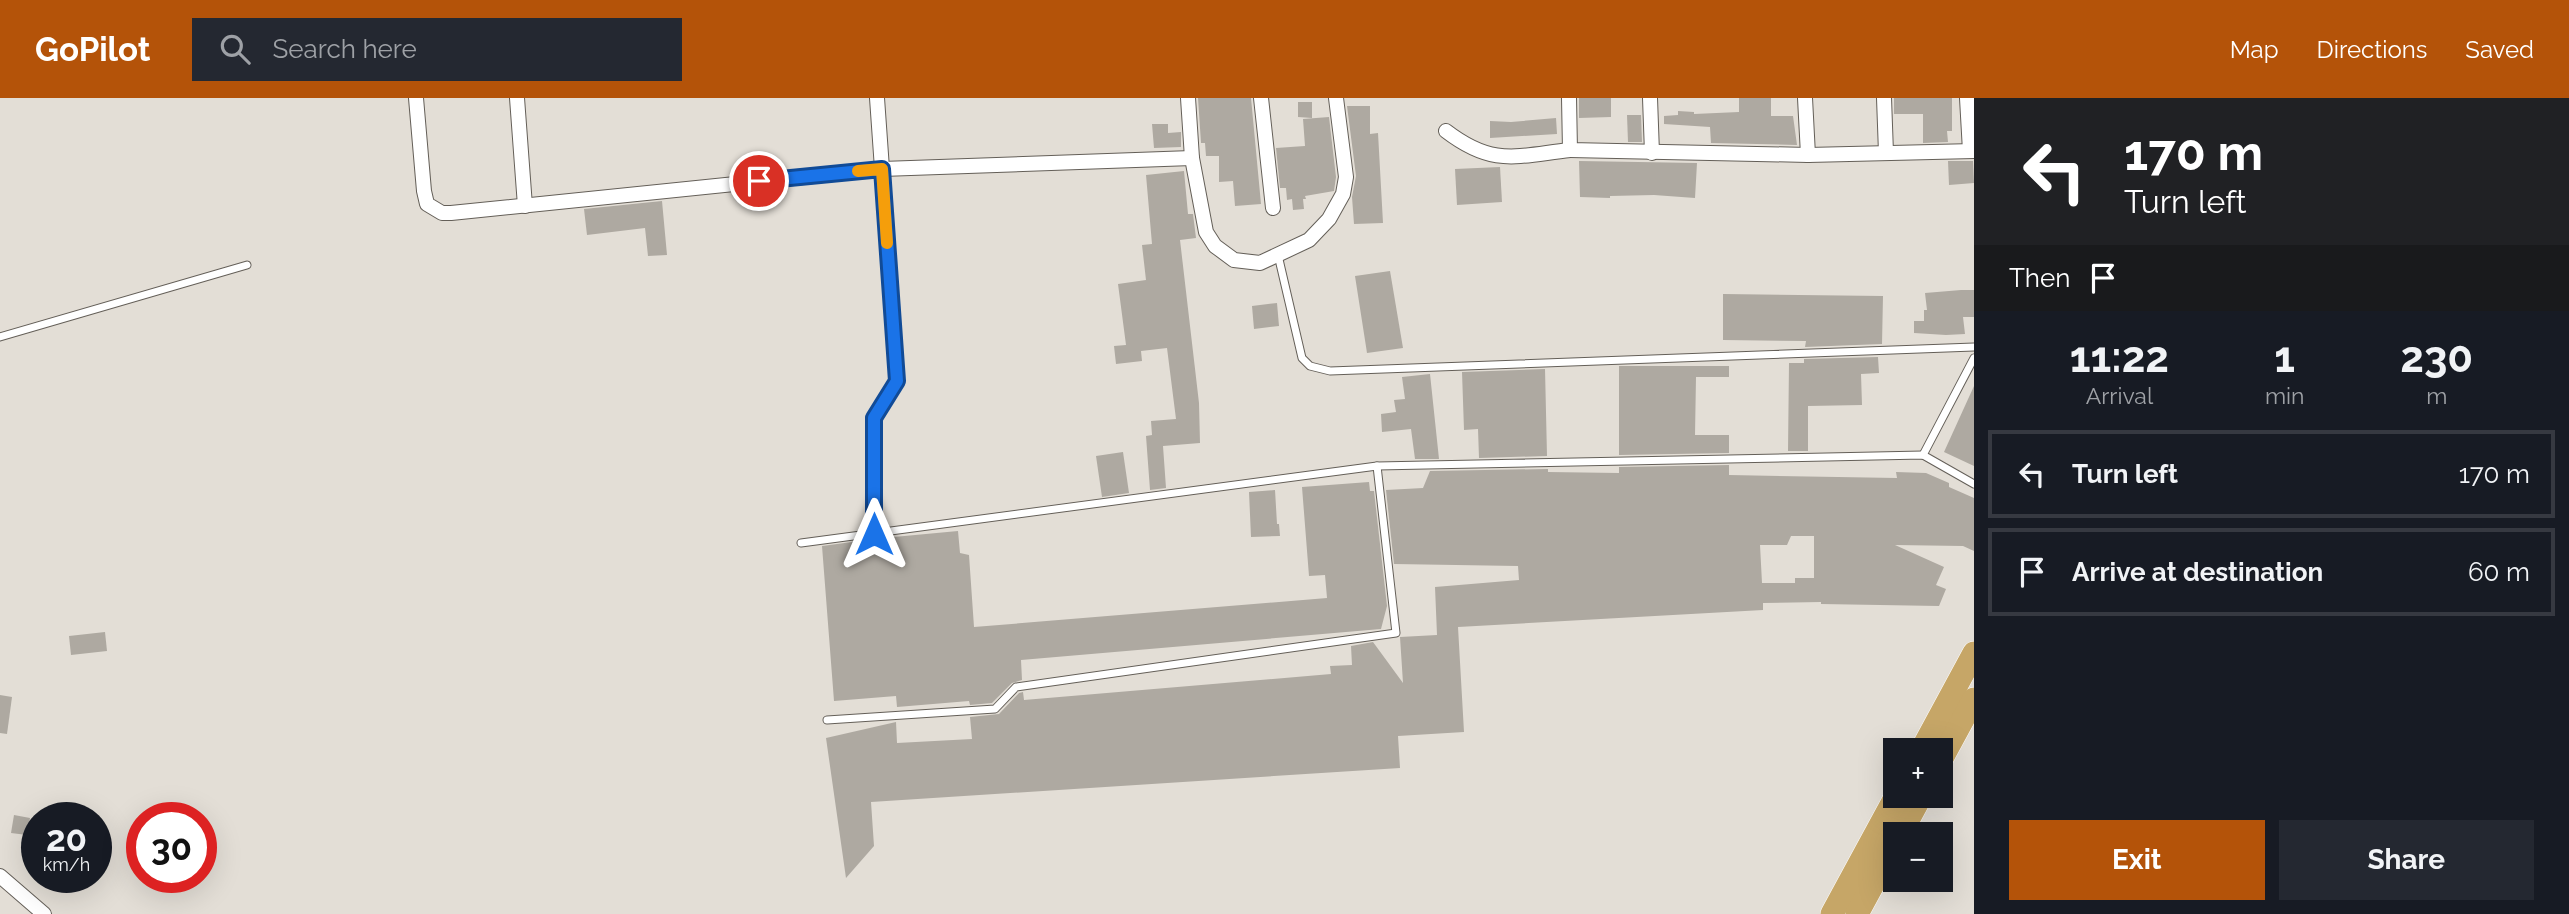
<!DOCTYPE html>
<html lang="en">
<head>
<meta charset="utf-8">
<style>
  body { margin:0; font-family:Raleway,sans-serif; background:#242831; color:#f1f3f6; height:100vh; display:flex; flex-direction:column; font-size:26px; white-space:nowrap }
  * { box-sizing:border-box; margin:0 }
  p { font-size:23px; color:#9ea1a6 }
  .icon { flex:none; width:38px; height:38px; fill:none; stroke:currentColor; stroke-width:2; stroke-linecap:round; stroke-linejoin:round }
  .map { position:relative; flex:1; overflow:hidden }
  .panel { display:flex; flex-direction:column; background:#171b24; width:595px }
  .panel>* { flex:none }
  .guide { background:#202124; color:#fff; overflow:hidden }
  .tools { position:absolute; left:1883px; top:640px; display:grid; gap:14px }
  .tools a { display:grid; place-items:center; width:70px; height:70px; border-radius:0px; background:#171b24; box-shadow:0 7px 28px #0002; font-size:35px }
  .speed { position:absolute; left:21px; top:704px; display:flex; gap:14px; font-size:35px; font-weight:700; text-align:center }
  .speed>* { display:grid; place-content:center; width:91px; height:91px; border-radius:50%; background:#171b24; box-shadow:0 7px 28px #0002; line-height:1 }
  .speed small { font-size:18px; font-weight:400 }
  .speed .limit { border:10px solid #d22; background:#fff; color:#111 }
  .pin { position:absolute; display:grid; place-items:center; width:60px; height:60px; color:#fff; margin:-30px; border:4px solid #fff; border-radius:50%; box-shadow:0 2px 7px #0007 }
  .me { position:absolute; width:77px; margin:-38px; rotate:0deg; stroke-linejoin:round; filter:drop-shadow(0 0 5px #0008) }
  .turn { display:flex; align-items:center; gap:24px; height:147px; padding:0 35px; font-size:32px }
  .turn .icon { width:91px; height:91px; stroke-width:2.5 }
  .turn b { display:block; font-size:49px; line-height:60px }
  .then { display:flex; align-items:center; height:66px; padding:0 35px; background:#0003; gap:14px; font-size:26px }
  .eta { display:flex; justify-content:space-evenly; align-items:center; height:119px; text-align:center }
  .eta b { font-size:42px; font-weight:700; line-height:49px }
  .primary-button { display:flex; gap:14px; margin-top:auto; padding:14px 35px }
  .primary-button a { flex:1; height:80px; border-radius:0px; background:#b45309; color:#fff; font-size:28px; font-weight:700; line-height:80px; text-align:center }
  .primary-button a+a { background:#242831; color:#f1f3f6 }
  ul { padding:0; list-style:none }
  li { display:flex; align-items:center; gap:21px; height:88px; margin:0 14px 10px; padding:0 21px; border:4px solid #363941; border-radius:0px }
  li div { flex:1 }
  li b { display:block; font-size:26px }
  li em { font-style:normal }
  header { display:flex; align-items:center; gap:42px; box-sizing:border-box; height:98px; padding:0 35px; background:#b45309; color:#fff }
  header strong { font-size:33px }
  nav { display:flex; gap:38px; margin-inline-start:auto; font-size:24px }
  .search { width:490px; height:63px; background:#242831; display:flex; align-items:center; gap:18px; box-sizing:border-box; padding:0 24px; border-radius:0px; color:#9ea1a6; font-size:26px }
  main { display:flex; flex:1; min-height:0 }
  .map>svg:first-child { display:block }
  .building { fill:#aea9a1; fill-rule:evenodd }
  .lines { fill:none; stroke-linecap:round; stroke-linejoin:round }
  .service-casing { stroke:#645f58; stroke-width:9 }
  .minor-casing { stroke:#645f58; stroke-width:16 }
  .trunk-casing { stroke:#fff; stroke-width:24 }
  .service { stroke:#fff; stroke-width:7 }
  .minor { stroke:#fff; stroke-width:14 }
  .trunk { stroke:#c6a667; stroke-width:23 }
  .route-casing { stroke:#114b97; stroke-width:18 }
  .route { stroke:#1a73e8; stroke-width:12 }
  .slow { stroke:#f59e0b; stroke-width:12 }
</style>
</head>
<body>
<header>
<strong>GoPilot</strong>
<div class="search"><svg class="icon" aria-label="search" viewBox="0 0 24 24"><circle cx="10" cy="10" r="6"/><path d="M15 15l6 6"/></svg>Search here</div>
<nav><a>Map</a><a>Directions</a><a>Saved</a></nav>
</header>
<main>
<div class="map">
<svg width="1974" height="816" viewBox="0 0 1974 816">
  <rect width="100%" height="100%" fill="#e3ded6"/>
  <g class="building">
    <polygon points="1198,0 1251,0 1261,106 1235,108 1233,83 1219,84 1219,58 1206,58 1205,45 1201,45"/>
    <polygon points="1579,0 1611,0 1611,19 1579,20"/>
    <polygon points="1739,0 1771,0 1771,18 1793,18 1797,47 1711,45 1710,29 1664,26 1664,18 1678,17 1678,13 1694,14 1694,16 1739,14"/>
    <polygon points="1894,0 1952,0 1952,33 1947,33 1948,44 1923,45 1923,16 1894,16"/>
    <polygon points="1298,4 1312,4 1312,20 1298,19"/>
    <polygon points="1347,8 1370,8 1370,36 1378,35 1383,125 1354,126 1352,99 1356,78"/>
    <polygon points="1627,17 1641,17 1642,44 1628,44"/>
    <polygon points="1329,19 1336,79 1334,93 1305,98 1306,101 1303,101 1304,111 1293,112 1292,101 1287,102 1286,90 1280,90 1276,50 1305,48 1303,21"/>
    <polygon points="1556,20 1557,36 1490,40 1490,23 1511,24"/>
    <polygon points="1152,26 1168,26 1168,35 1181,34 1181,49 1154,50"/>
    <polygon points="1579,63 1697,65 1695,100 1654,97 1610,98 1610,100 1580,99"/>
    <polygon points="1948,63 1973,63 1974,85 1949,87"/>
    <polygon points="1500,69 1502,104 1457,107 1455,71"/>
    <polygon points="1184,73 1188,116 1193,116 1196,140 1180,142 1199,305 1200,345 1163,348 1166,390 1150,392 1146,338 1152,337 1151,323 1176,321 1167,250 1141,253 1142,263 1116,266 1114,248 1126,247 1118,186 1146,182 1142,147 1152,146 1146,77"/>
    <polygon points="662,103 667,157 648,158 645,130 587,137 584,111"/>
    <polygon points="1390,173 1403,250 1367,255 1355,178"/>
    <polygon points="1961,192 1974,192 1974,219 1963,219 1965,236 1946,237 1914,235 1914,223 1924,223 1924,212 1927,212 1925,195"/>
    <polygon points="1723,196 1883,198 1882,246 1805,249 1806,243 1723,242"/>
    <polygon points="1277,205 1279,228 1254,231 1252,208"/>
    <polygon points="1878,259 1879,275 1861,276 1862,307 1808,308 1808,353 1788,353 1789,265 1804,265 1804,261"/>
    <polygon points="1619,268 1729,268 1729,279 1696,279 1695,337 1729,337 1729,355 1619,357"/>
    <polygon points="1545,271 1547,358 1479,360 1478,331 1464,332 1462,274"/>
    <polygon points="1430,276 1439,361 1415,361 1411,331 1382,334 1381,316 1396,314 1394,302 1405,301 1402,279"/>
    <polygon points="1974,288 1974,368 1944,354"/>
    <polygon points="1123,354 1129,395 1102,399 1096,358"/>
    <path d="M1729,367V377L1897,380L1896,374L1926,375L1949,385V389L1974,400V453L1963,448L1895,447L1944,469L1936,487L1946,491L1939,508L1821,506V504L1763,505V512L1458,529L1464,634L1398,638L1400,670L871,704L874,748L846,780L826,640L896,624L897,645L972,641L970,619L999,616L1019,595L1023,594L1024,602L1331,576L1330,568L1352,567L1351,548L1373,544L1403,585L1400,539L1437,537L1435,489L1519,482L1518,468L1394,466L1386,392L1423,390L1430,373L1548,371V374L1619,375V369ZM1791,438H1814V480H1795V485H1762L1760,447H1787Z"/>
    <polygon points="1369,384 1370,393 1374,393 1387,508 1381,531 1021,562 1022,582 1012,585 992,605 970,607 969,603 897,609 896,598 834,603 822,448 867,442 875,446 883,440 958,433 960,455 969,457 974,529 1327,500 1325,477 1309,478 1302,389"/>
    <polygon points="1275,392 1277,426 1279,426 1280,438 1251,439 1249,394"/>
    <polygon points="105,534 107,553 71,557 69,538"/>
    <polygon points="0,597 12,599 7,636 0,635"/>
    <polygon points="14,717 30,720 27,737 11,735"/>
  </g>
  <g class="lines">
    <g class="service-casing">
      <g id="service">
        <polyline points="1278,157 1302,260 1310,268 1330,273 1974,249"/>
        <polyline points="0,239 247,167"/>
        <polyline points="1923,357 1974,260"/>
        <polyline points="801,445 1377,368 1923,357 1974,386"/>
        <polyline points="827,622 995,611 1016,589 1396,535 1377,368"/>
      </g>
    </g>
    <g class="minor-casing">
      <g id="minor">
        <polyline points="416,0 424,93 427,106 442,115 451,115 882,71 1192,60"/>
        <polyline points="517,0 525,108"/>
        <polyline points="1188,0 1192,60 1206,134 1215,148 1234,162 1260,165 1309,142 1329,121 1343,96 1346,79 1336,0"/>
        <polyline points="1261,0 1273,110"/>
        <polyline points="1569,0 1570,52 1808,57 1974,53"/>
        <polyline points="1650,0 1652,55"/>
        <polyline points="1805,0 1808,57"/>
        <polyline points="1884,0 1886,55"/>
        <polyline points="1967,0 1970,53"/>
        <path d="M1446,33C1493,69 1516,58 1570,52"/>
        <polyline points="874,436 874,320 897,283 877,0"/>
        <polyline points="0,778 44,816"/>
      </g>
    </g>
    <g class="trunk-casing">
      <g id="trunk">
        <polyline points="1921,653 1974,555"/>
        <polyline points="1941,662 1974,601"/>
        <polyline points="1900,737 1921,698"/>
        <polyline points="1832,816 1896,698"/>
        <polyline points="1857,816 1895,746"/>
      </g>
    </g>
    <use href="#service" class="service"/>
    <use href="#minor" class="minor"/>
    <use href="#trunk" class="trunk"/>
  </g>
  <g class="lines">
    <g class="route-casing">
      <polyline id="route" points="759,83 882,71 897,283 874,320 874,436"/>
    </g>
    <use href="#route" class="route"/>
    <polyline class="slow" points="858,73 882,71 887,145"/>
  </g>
</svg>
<div class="tools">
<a>+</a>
<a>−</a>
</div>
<div class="speed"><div>20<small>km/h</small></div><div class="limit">30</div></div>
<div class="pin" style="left:759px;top:83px;background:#d93025"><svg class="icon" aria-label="arrive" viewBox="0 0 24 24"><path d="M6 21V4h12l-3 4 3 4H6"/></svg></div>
<svg class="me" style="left:874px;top:436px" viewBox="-20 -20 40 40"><path d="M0-17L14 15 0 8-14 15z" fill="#1a73e8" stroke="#fff" stroke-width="4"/></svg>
</div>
<section class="panel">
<div class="guide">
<div class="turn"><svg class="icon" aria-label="left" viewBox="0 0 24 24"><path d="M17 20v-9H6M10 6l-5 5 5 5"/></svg><div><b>170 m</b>Turn left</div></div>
<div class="then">Then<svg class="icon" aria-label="arrive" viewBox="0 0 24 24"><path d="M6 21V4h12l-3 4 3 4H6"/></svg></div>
</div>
<div class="eta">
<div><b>11:22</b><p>Arrival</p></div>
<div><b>1</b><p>min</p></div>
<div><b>230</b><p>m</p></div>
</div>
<ul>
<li><svg class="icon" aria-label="left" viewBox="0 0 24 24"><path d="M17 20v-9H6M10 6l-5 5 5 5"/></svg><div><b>Turn left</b></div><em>170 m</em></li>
<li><svg class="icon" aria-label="arrive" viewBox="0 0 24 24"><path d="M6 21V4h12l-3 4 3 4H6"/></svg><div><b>Arrive at destination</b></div><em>60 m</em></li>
</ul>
<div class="primary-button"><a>Exit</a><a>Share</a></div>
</section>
</main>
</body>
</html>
